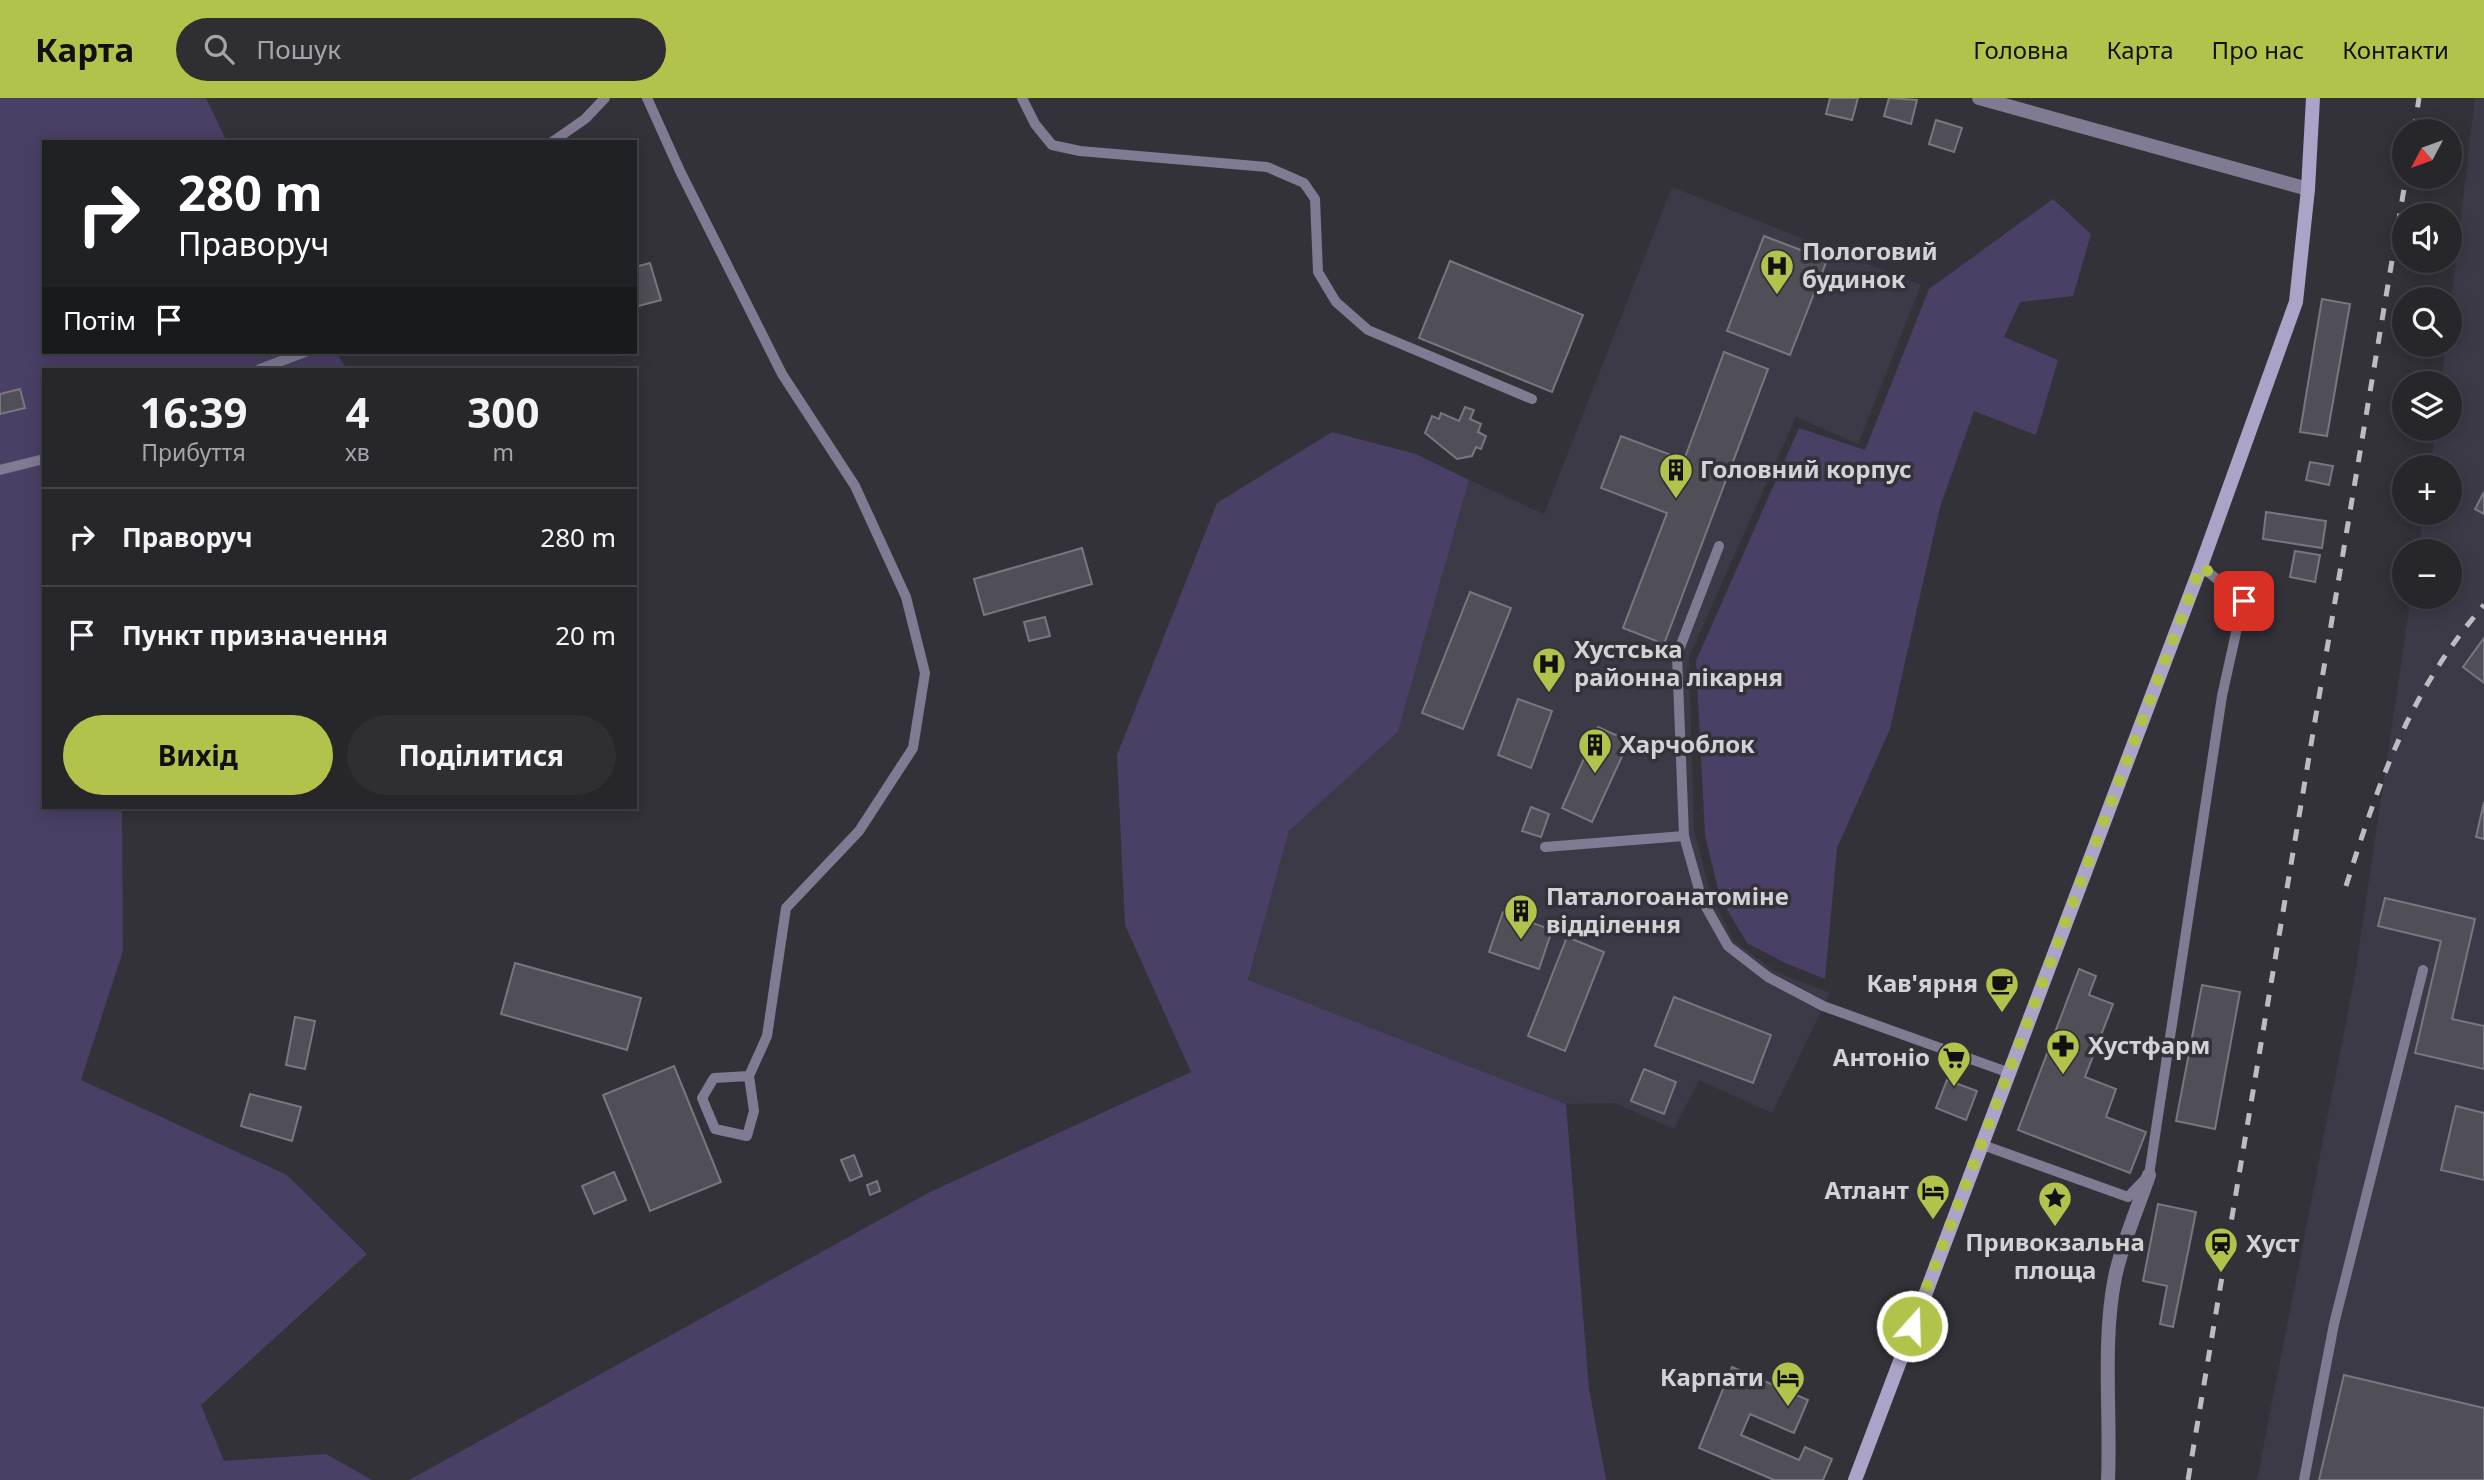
<!DOCTYPE html>
<html lang="uk">
<head>
<meta charset="utf-8">
<style>
  body { margin:0; font-family:"Noto Sans",sans-serif; background:#2e2e33; color:#f1f3f6; height:100vh; display:flex; flex-direction:column; font-size:26px; white-space:nowrap }
  * { box-sizing:border-box; margin:0 }
  p { font-size:23px; color:#a4a5a9 }
  .icon { flex:none; width:38px; height:38px; fill:none; stroke:currentColor; stroke-width:2; stroke-linecap:round; stroke-linejoin:round }
  .map { position:relative; flex:1; overflow:hidden }
  .details { position:absolute; left:42px; top:270px; width:595px; height:441px; display:flex; flex-direction:column; background:#26262b; border-radius:0px; box-shadow:0 4px 18px #0003,0 0 0 2px #424347 }
  .details>* { flex:none }
  .guide { position:absolute; left:42px; top:42px; width:595px; height:214px; border-radius:0px; box-shadow:0 4px 18px #0003,0 0 0 2px #424347; background:#202124; color:#fff; overflow:hidden }
  .needle { width:46px; rotate:229deg }
  .tools { position:absolute; left:2392px; top:21px; display:grid; gap:14px }
  .tools a { display:grid; place-items:center; width:70px; height:70px; border-radius:50%; background:#26262b; box-shadow:0 4px 18px #0003,0 0 0 2px #424347; font-size:35px }
  .pin { position:absolute; display:grid; place-items:center; width:60px; height:60px; color:#fff; margin:-30px; border-radius:14px; box-shadow:0 4px 10px #0006 }
  .me { position:absolute; width:77px; margin:-38px; rotate:20deg; stroke-linejoin:round; filter:drop-shadow(0 0 5px #0008) }
  .turn { display:flex; align-items:center; gap:24px; height:147px; padding:0 21px; font-size:32px }
  .turn .icon { width:91px; height:91px; stroke-width:2.5 }
  .turn b { display:block; font-size:49px; line-height:60px }
  .then { display:flex; align-items:center; height:66px; padding:0 21px; background:#0003; gap:14px; font-size:26px }
  .eta { display:flex; justify-content:space-evenly; align-items:center; height:119px; text-align:center }
  .eta b { font-size:42px; font-weight:700; line-height:49px }
  .primary-button { display:flex; gap:14px; margin-top:auto; padding:14px 21px }
  .primary-button a { flex:1; height:80px; border-radius:42px; background:#b3c24b; color:#111; font-size:28px; font-weight:700; line-height:80px; text-align:center }
  .primary-button a+a { background:#2e2e33; color:#f1f3f6 }
  ul { padding:0; list-style:none }
  li { display:flex; align-items:center; gap:21px; height:98px; padding:0 21px; border-top:2px solid #424347 }
  li div { flex:1 }
  li b { display:block; font-size:26px }
  li em { font-style:normal }
  header { display:flex; align-items:center; gap:42px; box-sizing:border-box; height:98px; padding:0 35px; background:#b3c24b; color:#111 }
  header strong { font-size:33px }
  nav { display:flex; gap:38px; margin-inline-start:auto; font-size:24px }
  .search { width:490px; height:63px; background:#2e2e33; display:flex; align-items:center; gap:18px; box-sizing:border-box; padding:0 24px; border-radius:38px; color:#a4a5a9; font-size:26px }
  .map>svg:first-child { display:block }
  .built { fill:#3d3a47 }
  .green { fill:#4a3f65 }
  .building { fill:#504e56; stroke:#78767e; stroke-width:2 }
  .lines { fill:none; stroke-linecap:round; stroke-linejoin:round }
  .service { stroke:#807b92; stroke-width:10 }
  .minor { stroke:#807b92; stroke-width:14 }
  .tertiary { stroke:#807b92; stroke-width:14 }
  .secondary { stroke:#aca3c8; stroke-width:14 }
  .rail { stroke:#bdbcc1; stroke-width:5; stroke-dasharray:12 12; stroke-linecap:butt }
  .route { stroke:#b3c24b; stroke-width:12; stroke-dasharray:0 21.6 }
  .labels { text-anchor:middle; stroke-width:7; stroke-linejoin:round; paint-order:stroke }
  .poi-label { font-size:24px; font-weight:bold; fill:#d3d2d7; stroke:#333239; text-anchor:start }
</style>
</head>
<body>
<header>
<strong>Карта</strong>
<div class="search"><svg class="icon" aria-label="search" viewBox="0 0 24 24"><circle cx="10" cy="10" r="6"/><path d="M15 15l6 6"/></svg>Пошук</div>
<nav><a>Головна</a><a>Карта</a><a>Про нас</a><a>Контакти</a></nav>
</header>
<div class="map">
<svg width="2484" height="1382" viewBox="0 0 2484 1382">
  <rect width="100%" height="100%" fill="#333239"/>
  <g class="built">
    <polygon points="2475,0 2484,0 2484,1382 2257,1382 2354,883 2411,499 2450,499 2450,453 2418,453 2424,415 2450,415 2450,369 2430,369 2436,331 2450,331 2450,285 2441,285 2446,247 2450,247 2450,212"/>
    <polygon points="1672,89 1921,187 1858,346 1796,319 1689,559 1694,732 1711,797 1734,843 1776,874 1830,895 1772,1015 1699,982 1674,1031 1615,1005 1566,1006 1248,883 1289,733 1398,634 1469,382 1544,416"/>
  </g>
  <g class="green">
    <polygon points="0,0 206,0 227,44 44,44 44,254 336,254 347,271 44,271 44,709 122,709 123,853 81,982 287,1077 367,1156 201,1307 224,1363 326,1356 372,1382 0,1382"/>
    <polygon points="2053,101 2091,136 2073,198 2020,204 2004,239 2058,262 2036,337 1974,313 1940,409 1890,631 1837,750 1825,881 1785,865 1747,845 1720,800 1705,737 1696,563 1799,330 1865,352 1929,191"/>
    <polygon points="1332,334 1416,356 1469,382 1398,634 1289,733 1248,882 1566,1006 1589,1291 1606,1382 409,1382 930,1094 1191,974 1125,827 1117,657 1217,405"/>
  </g>
  <g class="building">
    <polygon points="1830,0 1858,0 1852,22 1826,16"/>
    <polygon points="1889,0 1917,2 1911,26 1884,18"/>
    <polygon points="1936,22 1962,30 1954,54 1929,46"/>
    <polygon points="1764,138 1827,162 1790,257 1727,233"/>
    <polygon points="1450,163 1583,217 1552,294 1419,240"/>
    <polygon points="650,165 661,202 635,209 635,169"/>
    <polygon points="2322,201 2350,206 2327,338 2300,334"/>
    <polygon points="1724,254 1768,271 1664,546 1623,530 1667,415 1601,390 1621,338 1684,362"/>
    <polygon points="20,291 25,310 0,316 0,296"/>
    <polygon points="1465,309 1474,312 1470,321 1481,326 1478,334 1486,338 1481,351 1476,349 1472,358 1457,361 1425,335 1432,318 1439,321 1441,315 1459,323"/>
    <polygon points="2310,364 2333,368 2329,387 2306,382"/>
    <polygon points="2484,394 2484,416 2475,411"/>
    <polygon points="2266,414 2326,423 2322,450 2263,441"/>
    <polygon points="1082,450 1092,486 984,517 974,481"/>
    <polygon points="2295,453 2320,457 2315,484 2290,479"/>
    <polygon points="1470,494 1511,510 1463,631 1422,615"/>
    <polygon points="1045,519 1050,538 1029,543 1024,524"/>
    <polygon points="2484,540 2484,585 2463,569"/>
    <polygon points="1518,601 1552,613 1531,670 1498,657"/>
    <polygon points="1598,629 1629,643 1592,724 1562,710"/>
    <polygon points="2484,704 2484,741 2476,739"/>
    <polygon points="1531,709 1549,716 1541,739 1522,733"/>
    <polygon points="2385,800 2475,821 2452,921 2484,928 2484,971 2415,955 2441,843 2378,828"/>
    <polygon points="1503,814 1552,832 1539,871 1489,854"/>
    <polygon points="1567,839 1604,854 1565,953 1528,938"/>
    <polygon points="515,865 641,900 627,952 501,916"/>
    <polygon points="2079,871 2096,878 2089,897 2113,906 2085,979 2116,991 2106,1019 2146,1034 2130,1075 2018,1032"/>
    <polygon points="2202,887 2240,894 2215,1031 2176,1023"/>
    <polygon points="1674,899 1771,937 1753,985 1655,948"/>
    <polygon points="295,919 315,923 305,971 286,967"/>
    <polygon points="674,968 721,1084 650,1113 603,997"/>
    <polygon points="1644,971 1676,984 1664,1016 1631,1003"/>
    <polygon points="1947,982 1977,993 1966,1022 1936,1010"/>
    <polygon points="250,996 301,1009 292,1043 241,1028"/>
    <polygon points="2456,1008 2484,1015 2484,1082 2441,1072"/>
    <polygon points="854,1057 862,1078 850,1083 841,1062"/>
    <polygon points="614,1074 626,1102 594,1116 582,1088"/>
    <polygon points="877,1083 880,1093 870,1097 867,1087"/>
    <polygon points="2158,1106 2196,1114 2173,1229 2160,1226 2167,1188 2143,1183"/>
    <polygon points="1732,1269 1808,1302 1794,1335 1750,1316 1741,1337 1799,1362 1805,1349 1832,1361 1823,1382 1774,1382 1699,1350"/>
    <polygon points="2344,1277 2484,1310 2484,1382 2319,1382"/>
  </g>
  <g class="lines">
    <g class="service">
      <polyline points="647,0 680,73 782,276 855,388 906,499 925,575 913,650 859,733 786,810 767,938 749,978 754,1013 747,1038 715,1031 702,1000 714,980 749,978"/>
      <polyline points="1022,0 1035,26 1052,47 1080,53 1267,69 1304,85 1315,101 1318,174 1336,204 1368,232 1532,301"/>
      <polyline points="552,44 585,21 605,0"/>
      <polyline points="260,271 305,254"/>
      <polyline points="0,372 44,361"/>
      <polyline points="1719,448 1677,557 1684,738 1702,802 1728,848 1768,879 1823,908 2007,974"/>
      <polyline points="1545,749 1684,738"/>
      <polyline points="1980,1046 2128,1099 2149,1077 2222,598 2243,503 2201,468"/>
      <polyline points="2304,1382 2334,1226 2423,872"/>
    </g>
    <path class="minor" d="M2108,1382C2111,1315 2102,1245 2115,1179C2122,1145 2138,1110 2149,1077"/>
    <polyline class="tertiary" points="1979,0 2308,91"/>
    <polyline class="secondary" points="1855,1382 2201,468 2296,204 2308,91 2313,0"/>
    <g class="rail">
      <polyline points="2414,33 2419,0"/>
      <path d="M2346,788C2380,681 2409,594 2484,507"/>
      <polyline points="2188,1382 2406,79"/>
    </g>
  </g>
  <g class="lines">
    <polyline class="route" points="1912,1228 2201,468 2244,503"/>
  </g>
  <defs>
    <g id="hospital-pin" transform="scale(1.75)"><path d="M0 17L-7.5 6A9.5 9.5 0 1 1 7.5 6Z" fill="#b3c24b" stroke="#333239"/><path d="M-5-5h3v3.5h4V-5h3V5h-3V1.5h-4V5h-3Z" fill="#111"/></g>
    <g id="building-pin" transform="scale(1.75)"><path d="M0 17L-7.5 6A9.5 9.5 0 1 1 7.5 6Z" fill="#b3c24b" stroke="#333239"/><path d="M-4-6H4V6H1V3H-1V6H-4ZM-2.5-4.3h1.7v1.8h-1.7ZM.8-4.3h1.7v1.8H.8ZM-2.5-1h1.7V.8h-1.7ZM.8-1h1.7V.8H.8Z" fill="#111"/></g>
    <g id="cafe-pin" transform="scale(1.75)"><path d="M0 17L-7.5 6A9.5 9.5 0 1 1 7.5 6Z" fill="#b3c24b" stroke="#333239"/><path d="M-5.5-4.5H6V0H3Q3 3.5 0 3.5H-2.5Q-5.5 3.5-5.5 0ZM3-3.2v2h1.7v-2ZM-6 4.5H4V6H-6Z" fill="#111"/></g>
    <g id="pharmacy-pin" transform="scale(1.75)"><path d="M0 17L-7.5 6A9.5 9.5 0 1 1 7.5 6Z" fill="#b3c24b" stroke="#333239"/><path d="M-2-6h4v4h4v4h-4v4h-4v-4h-4v-4h4Z" fill="#111"/></g>
    <g id="supermarket-pin" transform="scale(1.75)"><path d="M0 17L-7.5 6A9.5 9.5 0 1 1 7.5 6Z" fill="#b3c24b" stroke="#333239"/><path d="M-6-5.5h2.5l.6 2H6L4.5 2H-2.5L-4.4-4H-6ZM-1.5 3.2a1.3 1.3 0 1 0 .1 0ZM3 3.2a1.3 1.3 0 1 0 .1 0Z" fill="#111"/></g>
    <g id="hotel-pin" transform="scale(1.75)"><path d="M0 17L-7.5 6A9.5 9.5 0 1 1 7.5 6Z" fill="#b3c24b" stroke="#333239"/><path d="M-6-4.5h1.5V1H6V5H4.5V3h-9V5H-6ZM-4 0a1.8 1.8 0 1 1 3.6 0ZM.5 0V-2.5h3Q6-2.5 6 0Z" fill="#111"/></g>
    <g id="sight-pin" transform="scale(1.75)"><path d="M0 17L-7.5 6A9.5 9.5 0 1 1 7.5 6Z" fill="#b3c24b" stroke="#333239"/><path d="M0-6L1.8-2.2L6-1.7L2.9 1.2L3.7 5.4L0 3.3L-3.7 5.4L-2.9 1.2L-6-1.7L-1.8-2.2Z" fill="#111"/></g>
    <g id="station-pin" transform="scale(1.75)"><path d="M0 17L-7.5 6A9.5 9.5 0 1 1 7.5 6Z" fill="#b3c24b" stroke="#333239"/><path d="M-3-6H3Q5-6 5-4V2Q5 4 3 4L4.5 6H3L1.5 4h-3L-3 6H-4.5L-3 4Q-5 4-5 2V-4Q-5-6-3-6ZM-3.5-4v3h7v-3ZM-3.5 1v1.5H-2V1ZM2 1v1.5H3.5V1Z" fill="#111"/></g>
  </defs>
  <g fill-rule="evenodd">
    <use href="#hospital-pin" x="1777" y="168"/>
    <use href="#building-pin" x="1676" y="372"/>
    <use href="#hospital-pin" x="1549" y="566"/>
    <use href="#building-pin" x="1595" y="647"/>
    <use href="#building-pin" x="1521" y="813"/>
    <use href="#cafe-pin" x="2002" y="886"/>
    <use href="#pharmacy-pin" x="2063" y="948"/>
    <use href="#supermarket-pin" x="1954" y="960"/>
    <use href="#hotel-pin" x="1933" y="1093"/>
    <use href="#sight-pin" x="2055" y="1100"/>
    <use href="#station-pin" x="2221" y="1146"/>
    <use href="#hotel-pin" x="1788" y="1280"/>
  </g>
  <g class="labels">
    <g class="poi-label">
      <text x="1802" y="162">Пологовий<tspan x="1802" dy="28">будинок</tspan></text>
      <text x="1700" y="380">Головний корпус</text>
      <text x="1574" y="560">Хустська<tspan x="1574" dy="28">районна лікарня</tspan></text>
      <text x="1620" y="655">Харчоблок</text>
      <text x="1546" y="807">Паталогоанатоміне<tspan x="1546" dy="28">відділення</tspan></text>
      <text x="1978" y="894" text-anchor="end">Кав'ярня</text>
      <text x="2088" y="956">Хустфарм</text>
      <text x="1930" y="968" text-anchor="end">Антоніо</text>
      <text x="1909" y="1101" text-anchor="end">Атлант</text>
      <text x="2055" y="1153" text-anchor="middle">Привокзальна<tspan x="2055" dy="28">площа</tspan></text>
      <text x="2246" y="1154">Хуст</text>
      <text x="1764" y="1288" text-anchor="end">Карпати</text>
    </g>
  </g>
</svg>
<div class="tools">
<a><svg class="needle" viewBox="-14 -14 28 28"><path d="M0-13l5 13h-10z" fill="#e53935"/><path d="M0 13l5-13h-10z" fill="#a4a5a9"/></svg></a>
<a><svg class="icon" aria-label="sound" viewBox="0 0 24 24"><path d="M4 9h4l5-4v14l-5-4H4zM17 9q2 3 0 6"/></svg></a>
<a><svg class="icon" aria-label="search" viewBox="0 0 24 24"><circle cx="10" cy="10" r="6"/><path d="M15 15l6 6"/></svg></a>
<a><svg class="icon" aria-label="layers" viewBox="0 0 24 24"><path d="M12 4l9 5-9 5-9-5zM3 14l9 5 9-5"/></svg></a>
<a>+</a>
<a>−</a>
</div>
<div class="pin" style="left:2244px;top:503px;background:#d93025"><svg class="icon" aria-label="arrive" viewBox="0 0 24 24"><path d="M6 21V4h12l-3 4 3 4H6"/></svg></div>
<svg class="me" style="left:1912px;top:1228px" viewBox="-20 -20 40 40"><circle r="17" fill="#b3c24b" stroke="#fff" stroke-width="3"/><path d="M0-11L8 9 0 5-8 9z" fill="#fff"/></svg>
<div class="guide">
<div class="turn"><svg class="icon" aria-label="right" viewBox="0 0 24 24"><path d="M7 20v-9h11M14 6l5 5-5 5"/></svg><div><b>280 m</b>Праворуч</div></div>
<div class="then">Потім<svg class="icon" aria-label="arrive" viewBox="0 0 24 24"><path d="M6 21V4h12l-3 4 3 4H6"/></svg></div>
</div>
<section class="details">
<div class="eta">
<div><b>16:39</b><p>Прибуття</p></div>
<div><b>4</b><p>хв</p></div>
<div><b>300</b><p>m</p></div>
</div>
<ul>
<li><svg class="icon" aria-label="right" viewBox="0 0 24 24"><path d="M7 20v-9h11M14 6l5 5-5 5"/></svg><div><b>Праворуч</b></div><em>280 m</em></li>
<li><svg class="icon" aria-label="arrive" viewBox="0 0 24 24"><path d="M6 21V4h12l-3 4 3 4H6"/></svg><div><b>Пункт призначення</b></div><em>20 m</em></li>
</ul>
<div class="primary-button"><a>Вихід</a><a>Поділитися</a></div>
</section>
</div>
</body>
</html>
